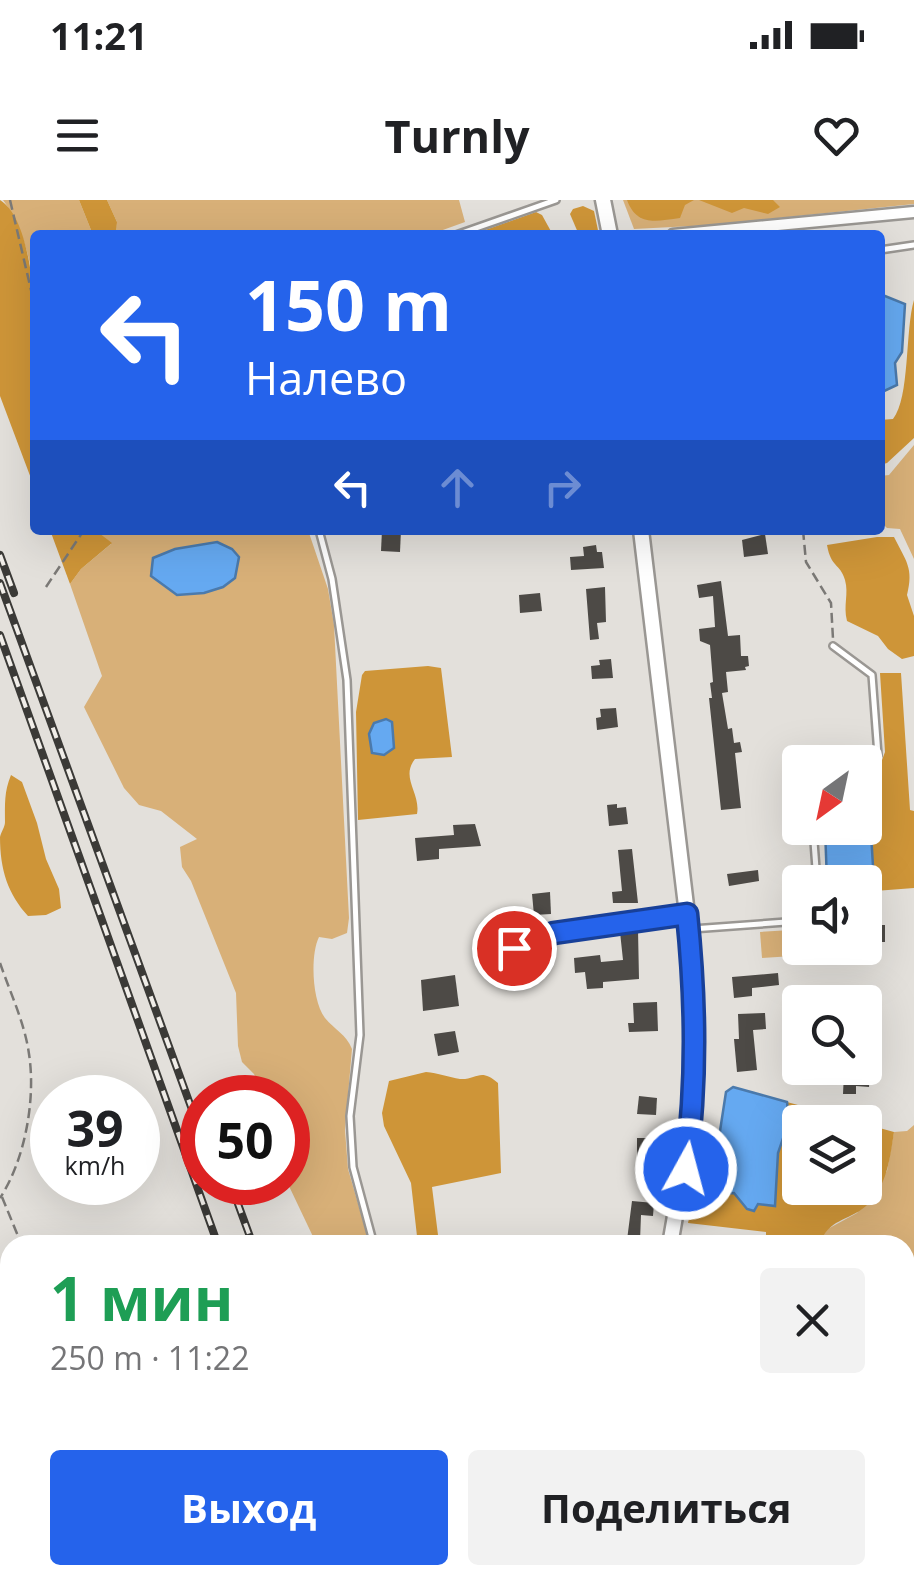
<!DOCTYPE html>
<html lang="ru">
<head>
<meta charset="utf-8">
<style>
  body { margin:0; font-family:"Open Sans",sans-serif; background:#f2f2f2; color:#202124; height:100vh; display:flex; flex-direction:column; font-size:38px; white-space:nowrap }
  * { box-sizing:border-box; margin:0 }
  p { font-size:32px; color:#757577 }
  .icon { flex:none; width:55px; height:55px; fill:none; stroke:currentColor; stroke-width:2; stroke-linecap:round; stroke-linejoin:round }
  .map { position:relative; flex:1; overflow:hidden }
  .panel { position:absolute; left:0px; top:1035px; width:915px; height:350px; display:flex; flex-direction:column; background:#fff; border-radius:30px 30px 0 0; box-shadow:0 10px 40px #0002 }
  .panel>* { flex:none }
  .top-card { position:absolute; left:30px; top:30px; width:855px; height:305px; border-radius:10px; box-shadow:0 10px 40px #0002; background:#2563eb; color:#fff; overflow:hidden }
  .needle { width:65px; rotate:213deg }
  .controls { position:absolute; left:782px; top:545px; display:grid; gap:20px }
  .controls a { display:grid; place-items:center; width:100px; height:100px; border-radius:10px; background:#fff; box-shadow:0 10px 40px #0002; font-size:50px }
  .speed { position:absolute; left:30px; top:875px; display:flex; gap:20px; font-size:50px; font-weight:700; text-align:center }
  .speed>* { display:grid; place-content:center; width:130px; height:130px; border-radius:50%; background:#fff; box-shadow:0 10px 40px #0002; line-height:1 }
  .speed small { font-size:25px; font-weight:400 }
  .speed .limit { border:15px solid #d22; background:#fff; color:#111 }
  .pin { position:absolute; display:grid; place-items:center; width:85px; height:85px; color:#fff; margin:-42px; border:5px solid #fff; border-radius:50%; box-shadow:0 2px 10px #0007 }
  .me { position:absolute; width:110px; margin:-55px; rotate:7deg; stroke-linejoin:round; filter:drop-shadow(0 0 8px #0008) }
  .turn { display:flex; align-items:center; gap:35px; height:210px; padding:0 50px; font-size:45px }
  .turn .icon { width:130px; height:130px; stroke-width:2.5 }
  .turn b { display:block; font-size:70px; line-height:85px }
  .lanes { display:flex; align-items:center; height:95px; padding:0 50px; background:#0003; justify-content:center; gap:50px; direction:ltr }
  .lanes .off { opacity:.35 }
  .round { display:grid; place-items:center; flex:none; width:105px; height:105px; border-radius:10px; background:#f2f2f2 }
  .head { display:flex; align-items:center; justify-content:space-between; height:170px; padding:0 50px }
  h1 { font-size:60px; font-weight:700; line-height:75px; color:#1e9e55 }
  .cta { display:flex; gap:20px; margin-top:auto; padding:20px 50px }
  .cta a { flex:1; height:115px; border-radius:10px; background:#2563eb; color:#fff; font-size:40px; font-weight:700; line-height:115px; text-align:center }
  .cta a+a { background:#f2f2f2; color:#202124 }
  .status { display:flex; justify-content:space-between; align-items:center; height:70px; padding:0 50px; background:#fff; direction:ltr }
  .status svg { height:28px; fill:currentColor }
  header { display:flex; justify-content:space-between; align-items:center; height:130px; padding:0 50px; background:#fff; font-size:45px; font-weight:700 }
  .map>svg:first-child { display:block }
  .green { fill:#d8b078 }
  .forest { fill:#ce9538 }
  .water { fill:#65a9f1; stroke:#4b7aac; stroke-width:2.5 }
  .building { fill:#4d4a46 }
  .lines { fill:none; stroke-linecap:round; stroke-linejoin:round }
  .lane-casing { stroke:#9a9793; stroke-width:10 }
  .street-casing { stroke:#9a9793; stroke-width:15 }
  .secondary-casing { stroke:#9a9793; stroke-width:19 }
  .path { stroke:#7b7976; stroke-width:2.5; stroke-dasharray:10 5; stroke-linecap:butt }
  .lane { stroke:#fff; stroke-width:5 }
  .street { stroke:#fff; stroke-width:10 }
  .secondary { stroke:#fff; stroke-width:14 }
  .rail-casing { stroke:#3b3a37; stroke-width:8 }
  .rail { stroke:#f0ede8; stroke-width:4; stroke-dasharray:11; stroke-linecap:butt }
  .path-bridge { stroke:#7b7976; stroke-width:2.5; stroke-dasharray:10 5; stroke-linecap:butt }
  .route-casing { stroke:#184099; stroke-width:25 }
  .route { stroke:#2563eb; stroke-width:18 }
</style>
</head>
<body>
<div class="status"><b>11:21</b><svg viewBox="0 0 49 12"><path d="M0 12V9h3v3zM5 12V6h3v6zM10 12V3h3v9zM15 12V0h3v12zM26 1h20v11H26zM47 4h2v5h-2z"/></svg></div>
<header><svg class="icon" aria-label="menu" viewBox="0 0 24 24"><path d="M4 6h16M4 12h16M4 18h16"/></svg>Turnly<svg class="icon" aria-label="heart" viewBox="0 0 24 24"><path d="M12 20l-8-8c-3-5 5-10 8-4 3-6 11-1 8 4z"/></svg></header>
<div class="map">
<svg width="914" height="1385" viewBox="0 0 914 1385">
  <rect width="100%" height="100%" fill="#e3e0db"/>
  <g class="green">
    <path d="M3,0H79L93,35H35V91C30,59 23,27 3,0Z"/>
    <polygon points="107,0 459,0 465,22 429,35 116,35 117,22"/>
    <polygon points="623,0 914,0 914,4 711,25 634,29"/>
    <polygon points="914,245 914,359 900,329 887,328 880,321 880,276 889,275"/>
    <path d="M95,330H308L328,389L334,425L349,718L347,733L332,739L319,737C310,755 312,801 325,818C335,830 346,834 352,849L345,930L348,969L370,1045H317L288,984V898L265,897L254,874L242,862L238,846L236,793L191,681L182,667L180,647L197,639L161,611L139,605L124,588L84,507L102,476L70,384L81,369L111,344Z"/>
    <polygon points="791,730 793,756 762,758 760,732"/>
    <polygon points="914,925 914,1385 635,1385 631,1375 905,1375 905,1045 819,1045 824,1031 857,1013 887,971 894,932 907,931"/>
  </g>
  <g class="forest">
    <path d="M0,0C50,31 35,230 35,289L0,196Z"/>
    <polygon points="79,0 107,0 117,22 116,35 93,35"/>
    <path d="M627,0H694L685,5L680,18C656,21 637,27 627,0Z"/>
    <polygon points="699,0 773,0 780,7 768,14 744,8 732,13"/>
    <polygon points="583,6 594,11 599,35 579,35 570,14 573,9"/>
    <polygon points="536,12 542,15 553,35 535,35 532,30 511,35 471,35"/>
    <path d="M914,100V238L887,263L880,265V220L893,219C910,198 905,130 914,100Z"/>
    <polygon points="50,330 95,330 112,343 81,369 70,384"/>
    <path d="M877,337H894C906,361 914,368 907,395L914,416V456L902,459L888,449L878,436L847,421C843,405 849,394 845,380C840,363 831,368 827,345Z"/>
    <path d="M428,466L441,468L452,557L415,559C400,578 421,593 417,614L358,620L356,512L362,475L365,471Z"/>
    <polygon points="880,473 901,473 910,610 914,611 914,688 875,691 865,687 872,666 865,575 879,568 885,552"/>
    <path d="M11,575L22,582L37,623L46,659L59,689L61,708L46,715L28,716C8,694 0,670 0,637C1,632 5,627 5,622C5,604 4,592 11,575Z"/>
    <path d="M426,872C438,873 449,877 460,879C477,880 480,867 498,883L501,973L432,987L439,1043L418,1045L411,983L384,926L382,913L389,881Z"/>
    <path d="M787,902L860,922H800V988H865V924L894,932C890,958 887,987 866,1006C847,1022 829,1018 819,1045H766V1032L688,1023L697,981L711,959C739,986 725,1002 774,1006L778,953L789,921Z"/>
  </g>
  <g class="water">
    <polygon points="880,94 905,104 902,152 895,163 897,185 880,193"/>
    <polygon points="217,342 232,349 239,357 235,378 223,387 204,393 177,395 151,376 153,358 175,349"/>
    <polygon points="386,519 392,522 394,548 384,555 372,553 369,534 374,523"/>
    <polygon points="865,584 868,585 873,666 865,682 827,682 825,628 865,628"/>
    <polygon points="733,887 787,902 789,921 778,953 775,1006 758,1004 754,1011 747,1009 734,993 725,994 717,989 715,975 720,967 711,959 710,950 718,944 726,892"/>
  </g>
  <g class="building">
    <polygon points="382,330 401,330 400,352 381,351"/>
    <polygon points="765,334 768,354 744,357 742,340"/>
    <polygon points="596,345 597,352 602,352 604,368 571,370 570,357 584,356 583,347"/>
    <polygon points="721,381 728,436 740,435 741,456 748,456 749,466 745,467 746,470 726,472 728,492 722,493 728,529 732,528 734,543 740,542 742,552 735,553 741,608 721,610 709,498 712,498 710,483 713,482 710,445 700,441 699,429 715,427 713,396 699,398 697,385"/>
    <polygon points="605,387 606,422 597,423 599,439 590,440 586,389"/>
    <polygon points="540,393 542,411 520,413 519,395"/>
    <polygon points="611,459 613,478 592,479 591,466 600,465 599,460"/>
    <polygon points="616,508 618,527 597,530 596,518 601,517 600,509"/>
    <polygon points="617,604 617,608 626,607 628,624 609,626 607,605"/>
    <polygon points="475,624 481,646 439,649 439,659 417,661 415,638 454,635 453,625"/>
    <polygon points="632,649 638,703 613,703 612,692 622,691 618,650"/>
    <polygon points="758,670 759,681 729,686 727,674"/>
    <polygon points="550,692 551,714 534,715 532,694"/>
    <rect x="865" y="725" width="20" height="17"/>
    <polygon points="638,730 639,779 603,782 603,788 587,789 585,772 575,773 574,758 600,755 601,762 623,760 620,732"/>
    <polygon points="778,773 779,785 752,788 752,796 734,798 732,777"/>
    <polygon points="455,775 459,806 423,811 421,780"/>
    <polygon points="657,802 658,831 629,832 628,823 634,823 633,803"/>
    <polygon points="765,813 766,829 753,830 757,870 737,872 734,839 739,839 738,814"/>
    <polygon points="455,831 459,852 438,856 434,834"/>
    <polygon points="857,870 870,870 869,887 856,886 856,894 843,894 844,873 857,874"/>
    <polygon points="639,896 657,898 656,915 637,914"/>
    <rect x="637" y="938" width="15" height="42"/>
    <polygon points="632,1001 654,1003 653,1016 641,1015 640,1041 627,1040"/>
    <polygon points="29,1375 68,1375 68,1378 42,1385 2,1385 2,1382"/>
  </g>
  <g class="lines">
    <g class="lane-casing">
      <g id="lane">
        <polyline points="456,35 556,0"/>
        <polyline points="880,50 914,45"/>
        <polyline points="319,330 332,379 347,480 360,835 350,916 353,967 374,1045"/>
        <polyline points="833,446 872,475 878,555 865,568"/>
        <polyline points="813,628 817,682"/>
        <polyline points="692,729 800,721"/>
        <polyline points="514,748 554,733 684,714"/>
        <polyline points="559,1385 592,1375"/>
      </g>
    </g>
    <g class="street-casing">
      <g id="street">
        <polyline points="673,35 914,12"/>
        <polyline points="146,1385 163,1382"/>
      </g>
    </g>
    <g class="secondary-casing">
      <g id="secondary">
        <polyline points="603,0 610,35"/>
        <polyline points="641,330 687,714 696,821 693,913 670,1045"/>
        <polyline points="614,1375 617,1385"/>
      </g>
    </g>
    <g class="path">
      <polyline points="10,0 35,107"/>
      <polyline points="803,330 806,362 831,403 833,439"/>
      <polyline points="46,387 84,330"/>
      <path d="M0,763C10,792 25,824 29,854C36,899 25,960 0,998"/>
      <polyline points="2,997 18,1036 26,1045"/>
      <polyline points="0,1071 10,1088"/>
      <polyline points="0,1150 10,1148"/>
      <polyline points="304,1375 307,1385"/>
      <polyline points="388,1375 392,1385"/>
      <polyline points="408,1375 411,1385"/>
    </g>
    <use href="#lane" class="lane"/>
    <use href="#street" class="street"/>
    <use href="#secondary" class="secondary"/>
    <g class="rail-casing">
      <g id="rail">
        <polyline points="0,355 14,393"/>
        <polyline points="0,383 202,937"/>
        <polyline points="0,435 218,1045"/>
        <polyline points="230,982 253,1045"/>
        <polyline points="338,1375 341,1385"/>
        <polyline points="354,1375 358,1385"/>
        <polyline points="374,1375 378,1385"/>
      </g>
    </g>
    <use href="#rail" class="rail"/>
    <polyline class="path-bridge" points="351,1385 378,1375"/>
  </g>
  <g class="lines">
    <g class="route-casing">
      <path id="route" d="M514,748L554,733L687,714C696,802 697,881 686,969"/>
    </g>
    <use href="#route" class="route"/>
  </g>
</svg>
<div class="controls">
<a><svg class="needle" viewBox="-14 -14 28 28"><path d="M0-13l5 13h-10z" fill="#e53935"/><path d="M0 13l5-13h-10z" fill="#757577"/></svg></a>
<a><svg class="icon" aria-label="sound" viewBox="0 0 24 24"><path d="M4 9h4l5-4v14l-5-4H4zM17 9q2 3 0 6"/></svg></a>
<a><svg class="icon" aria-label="search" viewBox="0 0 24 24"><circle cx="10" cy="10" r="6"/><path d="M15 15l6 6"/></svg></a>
<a><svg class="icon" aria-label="layers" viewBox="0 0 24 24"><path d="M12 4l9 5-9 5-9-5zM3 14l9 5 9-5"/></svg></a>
</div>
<div class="speed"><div>39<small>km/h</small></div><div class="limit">50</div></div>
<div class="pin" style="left:514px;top:748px;background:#d93025"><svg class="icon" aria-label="arrive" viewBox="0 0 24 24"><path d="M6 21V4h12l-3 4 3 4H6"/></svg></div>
<svg class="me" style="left:686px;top:969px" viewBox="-20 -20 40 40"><circle r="17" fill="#2563eb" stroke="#fff" stroke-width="3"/><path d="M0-11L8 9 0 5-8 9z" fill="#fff"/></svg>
<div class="top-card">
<div class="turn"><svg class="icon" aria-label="left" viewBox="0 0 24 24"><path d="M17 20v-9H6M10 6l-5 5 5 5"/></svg><div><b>150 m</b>Налево</div></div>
<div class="lanes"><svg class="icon" aria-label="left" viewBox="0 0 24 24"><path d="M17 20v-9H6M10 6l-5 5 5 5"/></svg><svg class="icon off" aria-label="ahead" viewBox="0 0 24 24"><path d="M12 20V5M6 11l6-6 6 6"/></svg><svg class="icon off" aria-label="right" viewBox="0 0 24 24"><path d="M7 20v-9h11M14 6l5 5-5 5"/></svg></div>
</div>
<section class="panel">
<div class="head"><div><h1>1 мин</h1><p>250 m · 11:22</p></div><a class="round"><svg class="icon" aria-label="close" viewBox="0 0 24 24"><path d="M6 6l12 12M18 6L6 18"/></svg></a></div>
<div class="cta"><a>Выход</a><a>Поделиться</a></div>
</section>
</div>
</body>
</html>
